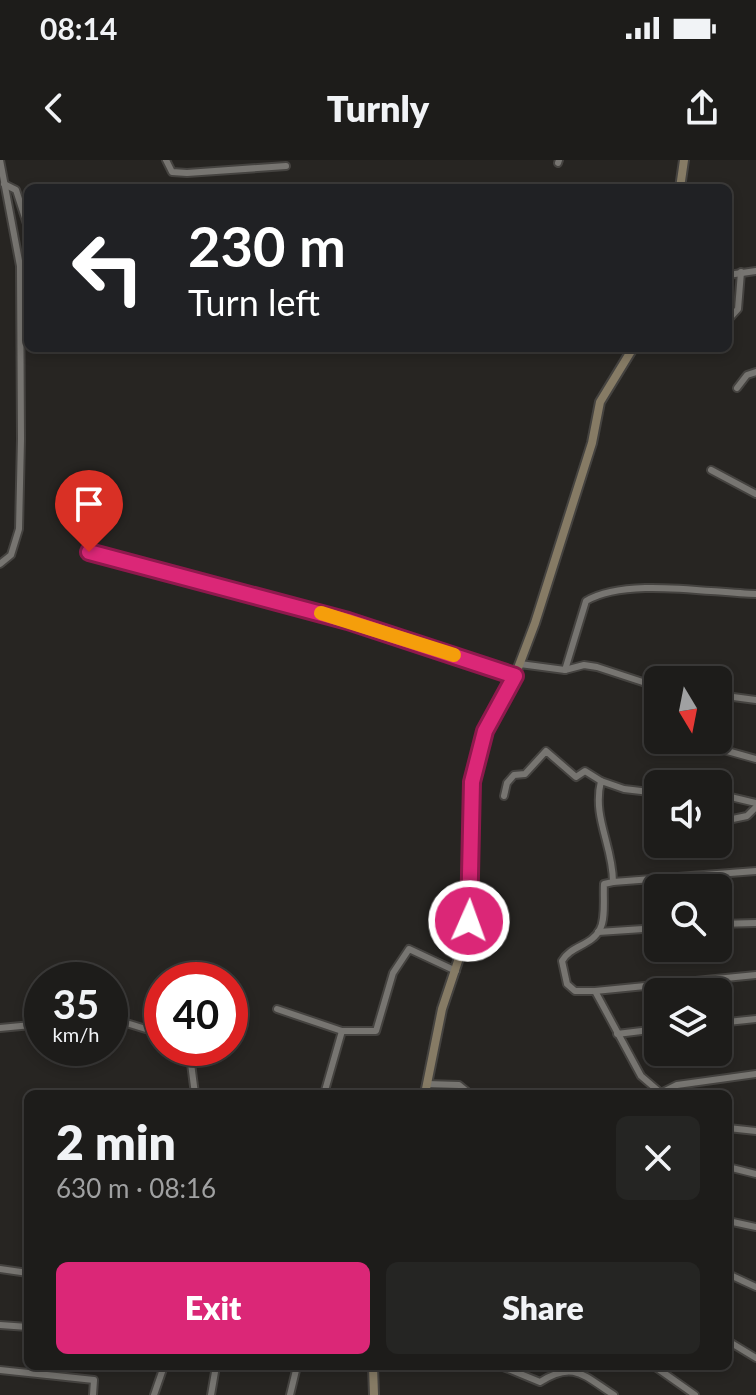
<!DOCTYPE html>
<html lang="en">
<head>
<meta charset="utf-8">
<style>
  body { margin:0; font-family:Lato,sans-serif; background:#252523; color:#f1f3f6; height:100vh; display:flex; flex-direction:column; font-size:30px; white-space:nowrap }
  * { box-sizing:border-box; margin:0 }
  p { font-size:26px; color:#a0a1a2 }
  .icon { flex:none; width:44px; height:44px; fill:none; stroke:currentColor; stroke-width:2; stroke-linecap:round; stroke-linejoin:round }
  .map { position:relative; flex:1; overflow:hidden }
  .drawer { position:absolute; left:24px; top:930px; width:708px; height:280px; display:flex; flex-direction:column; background:#1d1c1a; border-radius:12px; box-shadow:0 4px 12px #0003,0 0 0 2px #3b3a39 }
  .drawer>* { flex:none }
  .hud { position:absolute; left:24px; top:24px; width:708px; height:168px; border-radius:12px; box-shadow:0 4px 12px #0003,0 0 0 2px #3b3a39; background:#202124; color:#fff; overflow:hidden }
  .needle { width:52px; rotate:170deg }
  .tools { position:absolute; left:644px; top:506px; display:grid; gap:16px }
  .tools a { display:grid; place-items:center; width:88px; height:88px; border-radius:12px; background:#1d1c1a; box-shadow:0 4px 12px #0003,0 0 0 2px #3b3a39; font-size:40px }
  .speed { position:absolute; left:24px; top:802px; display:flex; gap:16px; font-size:40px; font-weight:700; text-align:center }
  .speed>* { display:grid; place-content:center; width:104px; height:104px; border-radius:50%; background:#1d1c1a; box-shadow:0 4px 12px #0003,0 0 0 2px #3b3a39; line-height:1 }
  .speed small { font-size:20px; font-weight:400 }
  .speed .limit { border:12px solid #d22; background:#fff; color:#111 }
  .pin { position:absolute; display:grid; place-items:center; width:68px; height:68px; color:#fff; margin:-82px -34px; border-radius:50% 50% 50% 0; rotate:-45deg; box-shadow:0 0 8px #0007 }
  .pin .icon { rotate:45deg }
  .me { position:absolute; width:88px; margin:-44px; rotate:2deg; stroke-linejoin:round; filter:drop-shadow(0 0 6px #0008) }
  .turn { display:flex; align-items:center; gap:28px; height:168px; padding:0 32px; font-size:36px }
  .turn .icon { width:104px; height:104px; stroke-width:2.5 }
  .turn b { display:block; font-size:56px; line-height:68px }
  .round { display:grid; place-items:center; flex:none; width:84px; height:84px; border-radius:12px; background:#252523 }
  .head { display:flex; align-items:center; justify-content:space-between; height:136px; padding:0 32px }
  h1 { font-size:48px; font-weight:800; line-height:60px }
  .cta { display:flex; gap:16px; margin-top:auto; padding:16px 32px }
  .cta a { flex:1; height:92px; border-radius:12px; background:#db2777; color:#fff; font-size:32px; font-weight:800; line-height:92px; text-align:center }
  .cta a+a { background:#252523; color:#f1f3f6 }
  .status { display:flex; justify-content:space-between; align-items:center; height:56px; padding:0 40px; background:#1d1c1a; direction:ltr }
  .status svg { height:22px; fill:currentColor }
  header { display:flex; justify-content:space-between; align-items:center; height:104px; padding:0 32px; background:#1d1c1a; font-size:36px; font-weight:800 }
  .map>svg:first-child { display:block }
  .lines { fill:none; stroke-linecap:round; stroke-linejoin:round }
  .street-casing { stroke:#454340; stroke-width:10 }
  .secondary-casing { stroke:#454340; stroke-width:12 }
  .street { stroke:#777571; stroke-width:6 }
  .secondary { stroke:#867b65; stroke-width:8 }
  .route-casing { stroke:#8e194d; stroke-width:20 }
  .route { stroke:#db2777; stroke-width:14 }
  .slow { stroke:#f59e0b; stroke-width:14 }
</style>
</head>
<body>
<div class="status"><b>08:14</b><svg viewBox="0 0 49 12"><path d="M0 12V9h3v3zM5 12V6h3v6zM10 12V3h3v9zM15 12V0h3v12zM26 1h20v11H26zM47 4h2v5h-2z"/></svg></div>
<header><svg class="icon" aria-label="back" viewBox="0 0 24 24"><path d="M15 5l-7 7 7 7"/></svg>Turnly<svg class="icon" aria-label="share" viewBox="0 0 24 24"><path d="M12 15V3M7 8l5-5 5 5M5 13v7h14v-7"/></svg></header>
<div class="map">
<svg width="756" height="1235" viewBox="0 0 756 1235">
  <rect width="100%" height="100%" fill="#272522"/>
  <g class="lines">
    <g class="street-casing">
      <g id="street">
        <polyline points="166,0 172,12 187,13 286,6"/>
        <polyline points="558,3 559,0"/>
        <polyline points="4,24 16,30 28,67"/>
        <polyline points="728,115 756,111"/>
        <polyline points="728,160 738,149 741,112"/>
        <polyline points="737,228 747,215 756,212"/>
        <polyline points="711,310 756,334"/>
        <polyline points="89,392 348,461 515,516"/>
        <polyline points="0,404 11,395 19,369 21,279 20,106 0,0"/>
        <polyline points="520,504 565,510 584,505 597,507 658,527"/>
        <path d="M565,510L586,441C626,417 709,433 756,434"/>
        <polyline points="718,535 756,540"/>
        <polyline points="647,569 658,569"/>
        <polyline points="688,580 756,599"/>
        <path d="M658,633L624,629L601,621C592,658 613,685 613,722L604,724C603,737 606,758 600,769C592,786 571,785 562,801L567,824L575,831H595L641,916L662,934"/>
        <polyline points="718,634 756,643"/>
        <polyline points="504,636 507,623 514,615 525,614 546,591 576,617 585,611 601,621"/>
        <polyline points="718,662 747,656 756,647"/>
        <polyline points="613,722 756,711"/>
        <polyline points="718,764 756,763"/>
        <polyline points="598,772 658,768"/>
        <polyline points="595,831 756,815"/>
        <polyline points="277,849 342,871"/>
        <polyline points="110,858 162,874"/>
        <polyline points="718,863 756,859"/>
        <polyline points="0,868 42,864"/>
        <polyline points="617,874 658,869"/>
        <polyline points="189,888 195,934"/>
        <polyline points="427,924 459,925 470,934"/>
        <polyline points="661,933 677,925 756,914"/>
        <polyline points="324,934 342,871 376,871 393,813 409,789 456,811"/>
        <polyline points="728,968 756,971"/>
        <polyline points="728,1007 756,1014"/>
        <polyline points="728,1061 756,1067"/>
        <polyline points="0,1109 28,1113"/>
        <polyline points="728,1114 756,1127"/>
        <polyline points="0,1165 28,1167"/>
        <polyline points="728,1181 756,1198"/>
        <path d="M501,1206L540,1222C574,1200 584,1216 614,1235"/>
        <polyline points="654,1206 695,1235"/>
        <polyline points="0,1210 94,1220 93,1235"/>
        <polyline points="154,1235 164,1206"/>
        <polyline points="211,1235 216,1206"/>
        <polyline points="290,1235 297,1206"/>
      </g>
    </g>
    <g class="secondary-casing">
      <g id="secondary">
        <polyline points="680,28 684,0"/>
        <polyline points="425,934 442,849 467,774 469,646 480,587 515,516 535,463 592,283 600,242 633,188"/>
        <polyline points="373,1206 374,1235"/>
      </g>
    </g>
    <use href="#street" class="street"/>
    <use href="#secondary" class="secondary"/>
  </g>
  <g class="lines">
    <g class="route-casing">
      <polyline id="route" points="89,392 348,461 515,516 485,571 472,622 469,761"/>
    </g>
    <use href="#route" class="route"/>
    <polyline class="slow" points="321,453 454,495"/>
  </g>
</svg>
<div class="tools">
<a><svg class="needle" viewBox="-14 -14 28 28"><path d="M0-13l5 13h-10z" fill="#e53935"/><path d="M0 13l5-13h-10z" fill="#a0a1a2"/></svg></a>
<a><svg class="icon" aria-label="sound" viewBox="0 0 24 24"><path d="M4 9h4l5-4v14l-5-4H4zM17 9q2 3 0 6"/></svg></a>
<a><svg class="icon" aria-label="search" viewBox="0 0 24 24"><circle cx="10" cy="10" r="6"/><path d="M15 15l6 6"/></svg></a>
<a><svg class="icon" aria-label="layers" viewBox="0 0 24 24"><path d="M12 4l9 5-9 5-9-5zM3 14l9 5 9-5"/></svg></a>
</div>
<div class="speed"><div>35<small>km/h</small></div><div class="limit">40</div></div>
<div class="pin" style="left:89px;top:392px;background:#d93025"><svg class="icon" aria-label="arrive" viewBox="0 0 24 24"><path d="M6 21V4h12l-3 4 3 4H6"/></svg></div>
<svg class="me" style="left:469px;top:761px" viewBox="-20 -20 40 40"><circle r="17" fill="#db2777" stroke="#fff" stroke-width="3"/><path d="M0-11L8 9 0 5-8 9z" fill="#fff"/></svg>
<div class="hud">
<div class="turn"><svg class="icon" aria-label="left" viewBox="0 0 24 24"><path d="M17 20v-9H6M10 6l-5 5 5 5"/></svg><div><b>230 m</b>Turn left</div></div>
</div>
<section class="drawer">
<div class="head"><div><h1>2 min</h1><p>630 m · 08:16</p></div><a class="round"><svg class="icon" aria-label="close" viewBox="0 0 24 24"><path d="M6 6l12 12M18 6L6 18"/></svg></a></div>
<div class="cta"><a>Exit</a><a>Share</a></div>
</section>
</div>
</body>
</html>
